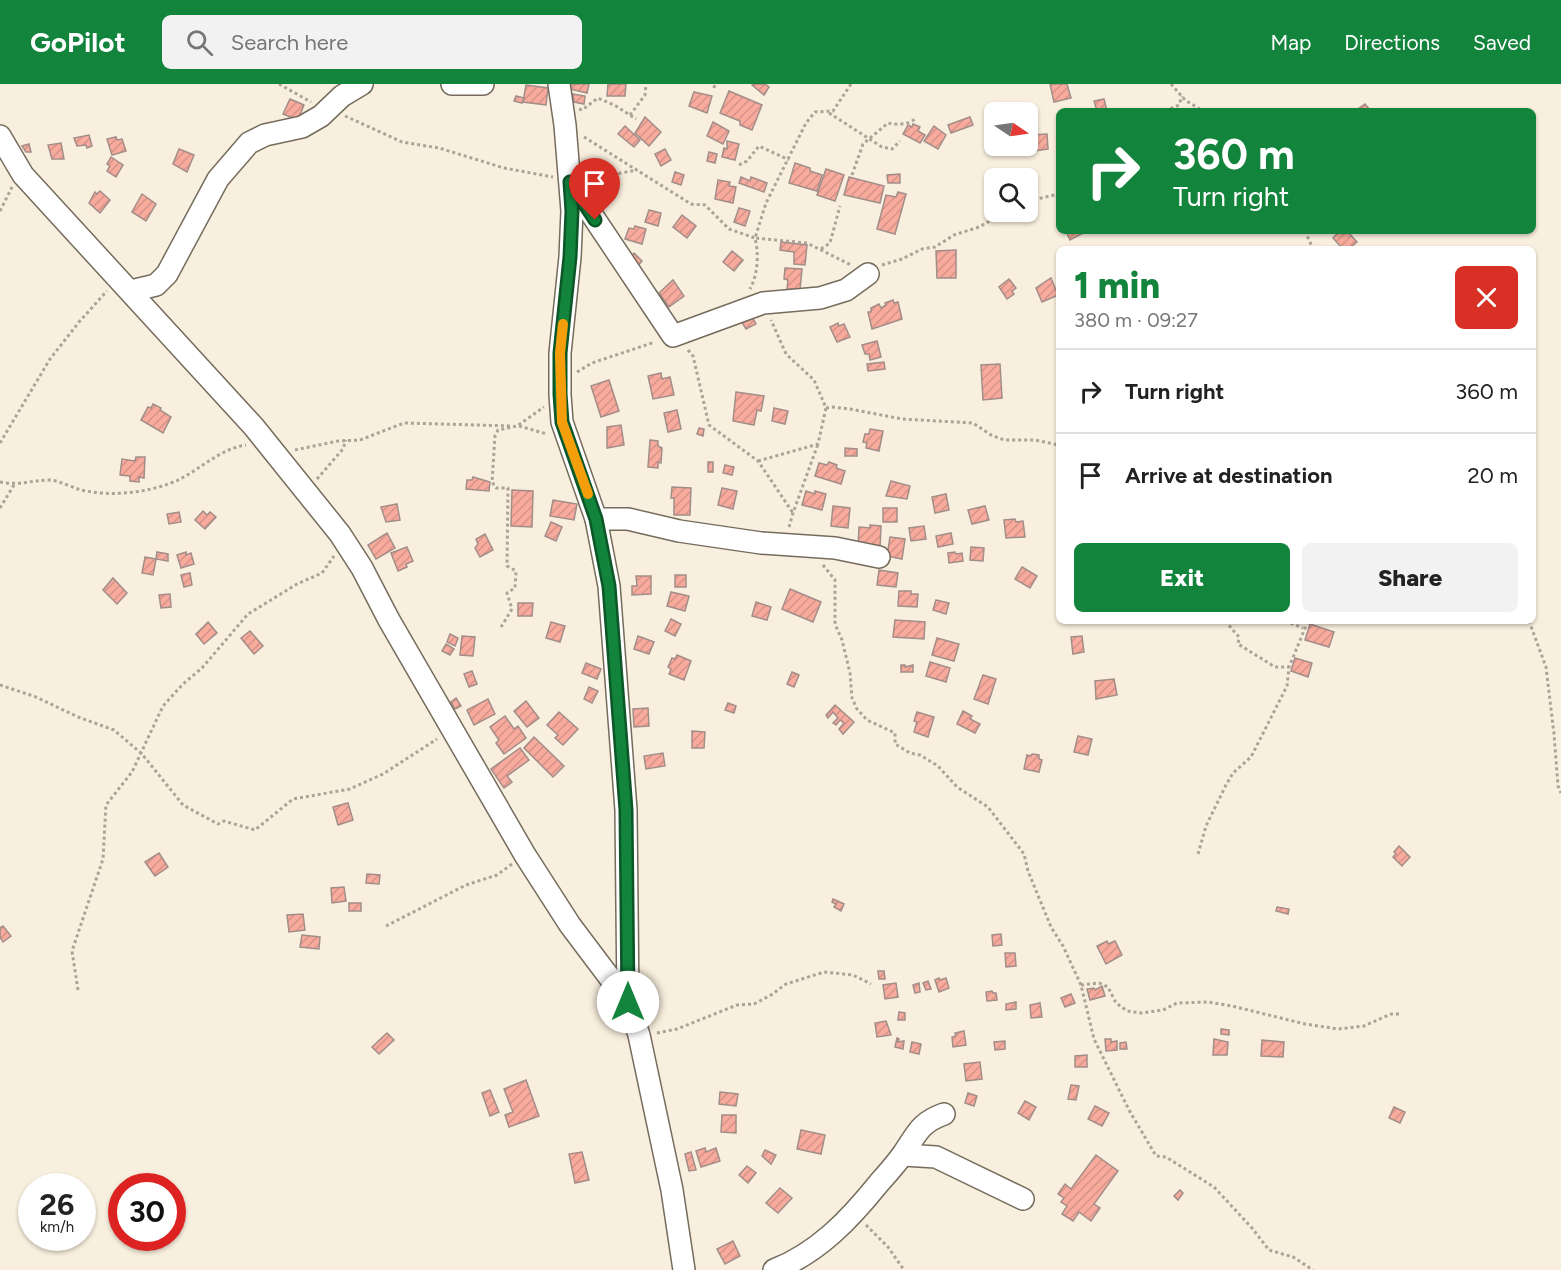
<!DOCTYPE html>
<html lang="en">
<head>
<meta charset="utf-8">
<style>
  body { margin:0; font-family:Figtree,sans-serif; background:#f2f2f2; color:#222; height:100vh; display:flex; flex-direction:column; font-size:22px; white-space:nowrap }
  * { box-sizing:border-box; margin:0 }
  p { font-size:20px; color:#767676 }
  .icon { flex:none; width:33px; height:33px; fill:none; stroke:currentColor; stroke-width:2; stroke-linecap:round; stroke-linejoin:round }
  .map { position:relative; flex:1; overflow:hidden }
  .sheet { position:absolute; left:1056px; top:162px; width:480px; height:378px; display:flex; flex-direction:column; background:#fff; border-radius:9px; box-shadow:0 2px 4px #0004 }
  .sheet>* { flex:none }
  .guide { position:absolute; left:1056px; top:24px; width:480px; height:126px; border-radius:9px; box-shadow:0 2px 4px #0004; background:#12843c; color:#fff; overflow:hidden }
  .needle { width:39px; rotate:103deg }
  .fabs { position:absolute; left:984px; top:18px; display:grid; gap:12px }
  .fabs a { display:grid; place-items:center; width:54px; height:54px; border-radius:9px; background:#fff; box-shadow:0 2px 4px #0004; font-size:30px }
  .speed { position:absolute; left:18px; top:1089px; display:flex; gap:12px; font-size:30px; font-weight:700; text-align:center }
  .speed>* { display:grid; place-content:center; width:78px; height:78px; border-radius:50%; background:#fff; box-shadow:0 2px 4px #0004; line-height:1 }
  .speed small { font-size:15px; font-weight:400 }
  .speed .limit { border:9px solid #d22; background:#fff; color:#111 }
  .pin { position:absolute; display:grid; place-items:center; width:51px; height:51px; color:#fff; margin:-62px -26px; border-radius:50% 50% 50% 0; rotate:-45deg; box-shadow:0 0 6px #0007 }
  .pin .icon { rotate:45deg }
  .me { position:absolute; width:66px; margin:-33px; rotate:0deg; stroke-linejoin:round; filter:drop-shadow(0 0 4px #0008) }
  .turn { display:flex; align-items:center; gap:21px; height:126px; padding:0 18px; font-size:27px }
  .turn .icon { width:78px; height:78px; stroke-width:2.5 }
  .turn b { display:block; font-size:42px; line-height:51px }
  .round { display:grid; place-items:center; flex:none; width:63px; height:63px; border-radius:9px; background:#f2f2f2 }
  .head { display:flex; align-items:center; justify-content:space-between; height:102px; padding:0 18px }
  h1 { font-size:36px; font-weight:800; line-height:45px; color:#12843c }
  .button { display:flex; gap:12px; margin-top:auto; padding:12px 18px }
  .button a { flex:1; height:69px; border-radius:9px; background:#12843c; color:#fff; font-size:24px; font-weight:800; line-height:69px; text-align:center }
  .button a+a { background:#f2f2f2; color:#222 }
  ul { padding:0; list-style:none }
  li { display:flex; align-items:center; gap:18px; height:84px; padding:0 18px; border-top:2px solid #e0e0e0 }
  li div { flex:1 }
  li b { display:block; font-size:22px }
  li em { font-style:normal }
  header { display:flex; align-items:center; gap:36px; box-sizing:border-box; height:84px; padding:0 30px; background:#12843c; color:#fff }
  header strong { font-size:28px }
  nav { display:flex; gap:33px; margin-inline-start:auto; font-size:21px }
  .search { width:420px; height:54px; background:#f2f2f2; display:flex; align-items:center; gap:15px; box-sizing:border-box; padding:0 21px; border-radius:9px; color:#767676; font-size:22px }
  .map>svg:first-child { display:block }
  .building { fill:url(#building-hatch); stroke:#a28d89; stroke-width:1.5 }
  .lines { fill:none; stroke-linecap:round; stroke-linejoin:round }
  .minor-casing { stroke:#756c5d; stroke-width:24 }
  .path { stroke:#aba397; stroke-width:3; stroke-dasharray:3 3; stroke-linecap:butt }
  .minor { stroke:#fff; stroke-width:21 }
  .route-casing { stroke:#0c5627; stroke-width:15 }
  .route { stroke:#12843c; stroke-width:10 }
  .slow { stroke:#f59e0b; stroke-width:10 }
</style>
</head>
<body>
<header>
<strong>GoPilot</strong>
<div class="search"><svg class="icon" aria-label="search" viewBox="0 0 24 24"><circle cx="10" cy="10" r="6"/><path d="M15 15l6 6"/></svg>Search here</div>
<nav><a>Map</a><a>Directions</a><a>Saved</a></nav>
</header>
<div class="map">
<svg width="1561" height="1186" viewBox="0 0 1561 1186">
  <defs>
    <pattern id="building-hatch" width="6" height="6" patternUnits="userSpaceOnUse" patternTransform="scale(1.5)"><rect width="6" height="6" fill="#f8ab9d"/><path d="M-1 1l2-2M0 6l6-6M5 7l2-2" fill="none" stroke="#d59387"/></pattern>
  </defs>
  <rect width="100%" height="100%" fill="#f9efde"/>
  <g class="building">
    <polygon points="571,0 589,0 587,9 570,5"/>
    <polygon points="608,0 626,0 625,12 607,12"/>
    <polygon points="753,0 765,0 769,3 764,11 752,1"/>
    <polygon points="1050,0 1067,0 1071,14 1054,18"/>
    <polygon points="526,1 548,4 546,21 523,18"/>
    <polygon points="729,7 762,21 752,46 740,41 740,37 720,29"/>
    <polygon points="694,8 712,12 707,29 689,22"/>
    <polygon points="573,10 585,12 584,20 574,18"/>
    <polygon points="516,12 524,14 522,19 514,17"/>
    <polygon points="290,15 304,21 298,36 283,30"/>
    <polygon points="1104,15 1107,27 1097,27 1094,17"/>
    <polygon points="1365,20 1371,27 1355,27"/>
    <polygon points="645,33 661,48 649,62 635,49"/>
    <polygon points="970,33 973,41 951,49 948,41"/>
    <polygon points="713,38 729,47 723,60 707,52"/>
    <polygon points="913,40 920,43 918,47 925,51 920,59 903,50 908,41 912,43"/>
    <polygon points="625,42 640,56 634,63 618,50"/>
    <polygon points="934,42 946,51 938,65 924,57"/>
    <polygon points="1047,50 1048,65 1034,67 1032,51"/>
    <polygon points="89,51 92,62 87,64 86,61 77,62 74,54"/>
    <polygon points="116,53 117,56 122,55 126,67 112,71 107,55"/>
    <polygon points="727,57 739,60 735,76 722,73 724,64 727,65"/>
    <polygon points="61,59 64,75 52,75 48,61"/>
    <polygon points="29,60 31,68 26,68 22,62"/>
    <polygon points="179,65 194,71 187,88 173,80"/>
    <polygon points="665,65 671,76 661,82 655,70"/>
    <polygon points="709,68 717,70 715,79 707,77"/>
    <polygon points="111,73 123,81 116,93 107,87 110,82 107,80"/>
    <polygon points="795,79 810,84 810,87 822,91 817,107 789,99"/>
    <polygon points="826,85 844,91 835,117 817,111"/>
    <polygon points="675,88 684,91 681,101 672,98"/>
    <polygon points="900,90 900,99 888,99 887,91"/>
    <polygon points="741,93 750,97 751,93 767,99 764,108 739,99"/>
    <polygon points="849,93 884,102 880,119 844,111"/>
    <polygon points="718,96 730,98 729,102 736,103 733,119 715,115"/>
    <polygon points="100,107 110,116 100,129 89,119 95,108 97,110"/>
    <polygon points="898,108 906,110 895,150 877,145 886,111 896,113"/>
    <polygon points="142,110 156,120 146,137 132,128"/>
    <polygon points="739,124 750,127 745,142 734,138"/>
    <polygon points="649,126 661,129 658,142 645,138"/>
    <polygon points="682,131 696,142 687,154 673,143"/>
    <polygon points="635,142 646,145 642,160 625,155 629,144 634,145"/>
    <polygon points="1066,147 1087,147 1070,156"/>
    <polygon points="1340,147 1347,147 1357,158 1349,165 1343,165 1333,154"/>
    <polygon points="781,158 807,161 805,181 794,180 794,168 780,166"/>
    <polygon points="956,166 956,194 937,194 936,167"/>
    <polygon points="732,167 743,176 734,187 723,178"/>
    <polygon points="634,169 642,177 636,184 628,176"/>
    <polygon points="785,184 802,185 800,206 787,205 788,196 784,195"/>
    <polygon points="1051,194 1058,211 1042,218 1036,204"/>
    <polygon points="1009,195 1016,204 1012,207 1014,210 1007,215 999,203"/>
    <polygon points="673,196 684,212 669,223 659,209"/>
    <polygon points="893,216 894,219 898,218 902,235 872,245 868,228 871,228 871,224 879,220 881,224 886,221 885,219"/>
    <polygon points="750,229 756,240 746,245 740,235"/>
    <polygon points="838,239 839,242 844,240 850,253 837,258 830,243"/>
    <polygon points="877,257 881,273 870,276 869,270 865,270 862,261"/>
    <polygon points="884,278 885,285 868,287 867,280"/>
    <polygon points="1000,280 1002,314 983,316 981,281"/>
    <polygon points="661,289 662,295 670,293 674,311 653,315 648,292"/>
    <polygon points="609,296 619,327 601,333 591,302"/>
    <polygon points="736,308 764,312 761,327 757,326 754,341 733,337"/>
    <polygon points="153,320 161,324 160,326 171,333 163,349 141,336 148,323 151,324"/>
    <polygon points="774,324 788,327 785,340 772,337"/>
    <polygon points="677,326 681,345 668,348 664,329"/>
    <polygon points="621,341 624,361 607,364 607,343"/>
    <polygon points="699,344 704,345 703,352 697,350"/>
    <polygon points="870,345 883,347 879,367 866,364 867,359 863,358 865,350 869,350"/>
    <polygon points="650,356 658,357 658,362 662,364 661,379 658,378 658,384 648,383"/>
    <polygon points="845,364 857,365 857,372 845,372"/>
    <polygon points="136,373 145,373 144,394 139,393 139,398 130,397 130,392 120,391 122,375 135,377"/>
    <rect x="708" y="378" width="5" height="10"/>
    <polygon points="829,378 837,381 836,384 845,387 841,400 815,392 819,379 827,381"/>
    <polygon points="725,381 734,383 732,391 723,389"/>
    <polygon points="473,393 490,398 489,407 466,405 467,396 472,396"/>
    <polygon points="891,397 910,402 907,415 886,412"/>
    <polygon points="672,403 691,404 690,431 674,431 674,414 671,414"/>
    <polygon points="722,404 737,407 733,425 718,421"/>
    <polygon points="512,406 533,407 532,443 511,442"/>
    <polygon points="806,407 815,410 815,407 826,410 822,426 802,421"/>
    <polygon points="946,410 949,426 935,429 932,413"/>
    <polygon points="553,416 577,420 574,436 550,432"/>
    <polygon points="397,420 400,436 386,438 381,423"/>
    <polygon points="833,422 850,424 848,444 831,442"/>
    <polygon points="985,422 989,436 972,440 968,426"/>
    <rect x="883" y="424" width="14" height="14"/>
    <polygon points="203,427 207,431 210,428 216,433 205,445 195,436"/>
    <polygon points="179,428 181,438 169,440 167,430"/>
    <polygon points="1015,435 1016,438 1023,437 1025,453 1006,454 1004,436"/>
    <polygon points="551,438 562,443 556,457 545,452"/>
    <polygon points="870,441 881,442 880,464 858,463 859,443 870,444"/>
    <polygon points="924,442 926,455 911,457 909,444"/>
    <polygon points="387,449 395,464 376,475 368,461"/>
    <polygon points="951,449 953,460 938,463 936,452"/>
    <polygon points="485,450 493,466 480,473 475,464 478,460 476,455"/>
    <polygon points="890,453 905,455 902,475 887,472"/>
    <polygon points="407,463 413,477 406,480 407,483 398,487 391,469"/>
    <polygon points="971,463 984,464 983,477 970,476"/>
    <polygon points="157,468 168,470 168,477 156,475"/>
    <polygon points="186,468 186,471 191,469 194,480 181,484 177,471"/>
    <polygon points="955,468 956,470 962,469 963,477 949,479 948,469"/>
    <polygon points="145,473 156,475 153,491 142,489"/>
    <polygon points="1022,483 1037,492 1030,504 1015,495"/>
    <polygon points="879,486 898,489 896,503 877,501"/>
    <polygon points="190,489 192,501 184,503 181,491"/>
    <rect x="675" y="491" width="11" height="12"/>
    <polygon points="636,492 651,492 651,510 632,511 632,502 637,502"/>
    <polygon points="113,494 127,509 117,520 103,506"/>
    <polygon points="790,505 821,518 813,538 782,525"/>
    <polygon points="899,507 911,507 911,510 918,510 917,523 898,522"/>
    <polygon points="671,508 689,512 685,527 667,522"/>
    <polygon points="170,510 171,523 161,524 159,511"/>
    <polygon points="936,516 949,519 946,530 933,526"/>
    <polygon points="756,518 771,523 767,536 752,532"/>
    <polygon points="518,519 533,519 532,532 518,532"/>
    <polygon points="671,535 681,540 675,552 665,547"/>
    <polygon points="895,536 925,538 924,555 893,553"/>
    <polygon points="208,538 217,549 204,560 196,550"/>
    <polygon points="551,538 565,542 560,558 546,554"/>
    <polygon points="1310,540 1334,548 1329,563 1305,556"/>
    <polygon points="250,547 263,562 254,570 241,554"/>
    <polygon points="450,550 458,554 455,562 447,558"/>
    <polygon points="462,552 475,553 473,572 460,571"/>
    <polygon points="638,552 654,558 649,570 634,565"/>
    <polygon points="1082,552 1084,568 1073,570 1071,553"/>
    <polygon points="937,554 959,560 954,577 932,571"/>
    <polygon points="446,560 454,565 450,571 442,567"/>
    <polygon points="677,571 691,577 684,596 669,590 671,585 668,583 672,574 675,575"/>
    <polygon points="1295,574 1312,579 1308,593 1291,587"/>
    <polygon points="930,578 950,584 946,598 926,592"/>
    <polygon points="586,579 601,585 597,595 582,589"/>
    <polygon points="901,581 905,581 905,583 913,581 913,588 901,588"/>
    <polygon points="472,587 477,600 469,603 464,590"/>
    <polygon points="792,588 799,591 794,603 787,600"/>
    <polygon points="983,591 996,595 988,620 974,615"/>
    <polygon points="1114,595 1117,611 1096,615 1095,597"/>
    <polygon points="589,603 598,607 592,619 584,615"/>
    <polygon points="456,614 461,622 455,625 451,618"/>
    <polygon points="488,615 495,630 474,641 467,626"/>
    <polygon points="526,617 539,634 527,643 514,627"/>
    <polygon points="728,619 736,622 734,629 725,626"/>
    <polygon points="835,621 854,638 843,650 839,645 844,639 840,636 836,641 833,639 838,634 833,628 828,634 826,631"/>
    <polygon points="648,624 649,642 634,643 633,625"/>
    <polygon points="963,627 972,632 970,635 980,640 975,649 957,640"/>
    <polygon points="559,628 578,645 563,661 555,654 558,651 547,641"/>
    <polygon points="917,628 934,633 928,653 914,648 917,638 914,637"/>
    <polygon points="505,632 514,645 518,642 526,654 504,670 496,659 499,656 490,643"/>
    <polygon points="692,647 705,648 704,664 692,664"/>
    <polygon points="1078,652 1092,655 1088,671 1074,668"/>
    <polygon points="534,653 564,682 553,693 524,664"/>
    <polygon points="520,664 529,676 507,692 512,698 504,704 491,685"/>
    <polygon points="663,669 665,682 646,685 644,672"/>
    <polygon points="1032,670 1039,671 1039,675 1042,676 1039,688 1024,685 1027,671 1031,672"/>
    <polygon points="348,719 353,736 338,741 333,723"/>
    <polygon points="1399,762 1410,773 1402,782 1393,773 1396,770 1394,768"/>
    <polygon points="159,769 168,783 155,792 145,778"/>
    <polygon points="367,790 380,791 379,800 366,799"/>
    <polygon points="344,803 346,817 332,819 331,804"/>
    <polygon points="833,815 844,820 841,827 834,823 836,820 832,818"/>
    <rect x="349" y="819" width="12" height="8"/>
    <polygon points="1277,823 1289,825 1288,830 1276,827"/>
    <polygon points="303,830 305,846 289,848 287,831"/>
    <polygon points="3,842 11,852 3,858 0,853 0,844"/>
    <polygon points="1001,850 1002,861 993,862 992,851"/>
    <polygon points="302,851 320,853 319,865 300,863"/>
    <polygon points="1107,857 1108,860 1115,857 1122,871 1106,880 1097,862"/>
    <polygon points="1005,869 1015,869 1016,882 1006,883"/>
    <polygon points="878,887 884,887 885,895 879,895"/>
    <polygon points="939,894 940,896 946,894 949,904 939,908 935,896"/>
    <polygon points="928,897 931,905 926,906 923,899"/>
    <polygon points="896,899 898,913 885,915 883,901"/>
    <polygon points="919,899 920,908 915,909 913,901"/>
    <polygon points="1102,902 1105,912 1090,916 1087,905 1094,904 1095,906"/>
    <polygon points="992,907 993,909 996,909 997,916 987,917 986,908"/>
    <polygon points="1071,910 1075,919 1065,923 1061,914"/>
    <polygon points="1016,918 1016,925 1006,926 1006,920"/>
    <polygon points="1040,919 1042,933 1031,934 1030,921"/>
    <polygon points="899,928 905,929 905,936 898,936"/>
    <polygon points="886,937 891,951 877,953 875,939"/>
    <polygon points="1221,945 1229,946 1229,951 1221,950"/>
    <polygon points="964,947 966,961 953,963 952,953 956,952 955,949"/>
    <polygon points="387,949 394,956 379,970 372,963"/>
    <polygon points="897,954 899,955 898,958 904,957 903,965 895,963"/>
    <polygon points="1105,955 1111,955 1111,958 1117,957 1117,966 1106,967"/>
    <polygon points="1214,955 1228,958 1227,971 1213,971"/>
    <polygon points="1262,956 1284,958 1283,973 1261,972"/>
    <polygon points="1005,957 1005,965 995,966 994,958"/>
    <polygon points="912,958 921,960 919,970 910,968"/>
    <polygon points="1126,958 1127,965 1120,965 1120,959"/>
    <polygon points="1087,971 1087,983 1075,983 1075,972"/>
    <polygon points="980,978 982,995 966,997 964,980"/>
    <polygon points="526,996 539,1032 509,1043 505,1031 513,1028 504,1005"/>
    <polygon points="1071,1001 1079,1002 1076,1016 1068,1015"/>
    <polygon points="490,1006 499,1028 490,1032 482,1009"/>
    <polygon points="720,1008 738,1010 736,1022 719,1020"/>
    <polygon points="968,1009 977,1012 974,1022 965,1019"/>
    <polygon points="1025,1017 1036,1023 1029,1036 1018,1029"/>
    <polygon points="1095,1022 1109,1029 1102,1042 1088,1035"/>
    <polygon points="1394,1023 1405,1028 1400,1039 1389,1034"/>
    <polygon points="722,1031 736,1031 736,1049 721,1048"/>
    <polygon points="801,1046 825,1051 821,1070 797,1065"/>
    <polygon points="705,1064 706,1068 716,1064 720,1077 701,1083 696,1067"/>
    <polygon points="765,1066 776,1071 771,1080 762,1072"/>
    <polygon points="582,1068 589,1096 575,1099 569,1070"/>
    <polygon points="691,1068 696,1086 689,1087 685,1070"/>
    <polygon points="1096,1071 1118,1087 1094,1120 1100,1124 1091,1137 1079,1128 1073,1137 1062,1130 1067,1122 1061,1118 1064,1114 1058,1110 1065,1100 1071,1105"/>
    <polygon points="747,1082 756,1089 748,1099 739,1091"/>
    <polygon points="780,1104 792,1114 778,1129 766,1119"/>
    <polygon points="1180,1106 1183,1109 1178,1116 1174,1112"/>
    <polygon points="733,1157 740,1172 725,1180 717,1165"/>
  </g>
  <g class="lines">
    <g class="minor-casing">
      <g id="minor">
        <polyline points="452,0 483,0"/>
        <polyline points="559,0 565,41 572,127 570,173 560,269 560,311 562,338 596,435 609,502 626,726 628,918"/>
        <polyline points="0,52 23,91 254,343 340,450 362,484 389,536 525,771 570,841 628,918 639,951 672,1106 684,1186"/>
        <polyline points="572,101 673,252 763,219 820,214 846,206 868,190"/>
        <polyline points="131,207 156,201 167,190 218,95 249,59 265,51 302,43 321,32 342,12 362,0"/>
        <polyline points="596,435 628,435 679,447 761,459 835,464 879,473"/>
        <polyline points="903,1071 936,1073 1023,1115"/>
        <path d="M774,1186C818,1169 850,1135 879,1099C887,1090 896,1080 903,1070C917,1050 919,1039 944,1030"/>
      </g>
    </g>
    <g class="path">
      <polyline points="279,0 311,18"/>
      <polyline points="851,0 833,27 815,28 806,39 766,119 755,154 807,159 851,181"/>
      <polyline points="1171,0 1185,16 1203,27"/>
      <polyline points="714,4 715,0"/>
      <polyline points="579,25 582,26 598,14 616,22 636,35"/>
      <polyline points="1165,27 1179,21 1182,12"/>
      <polyline points="829,29 882,63 892,65 900,57"/>
      <polyline points="630,31 645,11 646,0"/>
      <polyline points="345,32 402,58 439,64 504,84 553,93"/>
      <path d="M584,53L691,120L705,121L729,145L755,154C759,170 758,190 750,205"/>
      <polyline points="739,81 747,77 759,62 789,76"/>
      <path d="M852,91L863,60L888,39C897,41 909,41 916,34"/>
      <polyline points="589,95 637,86"/>
      <polyline points="1028,117 1059,110"/>
      <polyline points="0,127 12,103"/>
      <polyline points="1305,147 1313,165"/>
      <polyline points="821,165 830,159 840,122"/>
      <polyline points="882,181 902,175 922,165 935,163 954,151 979,143 1006,128"/>
      <polyline points="688,266 693,272 709,341 758,377 793,429"/>
      <polyline points="577,288 592,279 655,258"/>
      <polyline points="826,324 832,323 850,325 902,335 973,339 991,351 1004,356 1035,356 1059,361"/>
      <polyline points="519,342 547,350"/>
      <polyline points="0,359 50,275 79,238 107,207"/>
      <polyline points="295,366 338,357 360,356 404,339 512,342"/>
      <polyline points="758,377 818,360 826,324 814,296 786,270 771,236"/>
      <polyline points="317,395 343,365 346,356"/>
      <path d="M0,398C20,402 31,396 50,396C60,397 71,403 81,406C112,413 147,409 176,397C200,386 219,365 246,361"/>
      <polyline points="0,424 14,401"/>
      <polyline points="789,443 793,429 818,360"/>
      <polyline points="823,481 835,496 835,540 842,556 850,589 852,614 857,625 867,636 895,649 895,660 910,669 920,671 938,682 957,703 988,723 1024,770 1028,787 1051,843 1063,862 1081,901 1094,955 1129,1026 1156,1072 1166,1073 1214,1103 1252,1144 1269,1166 1293,1173 1313,1186"/>
      <polyline points="1225,537 1239,553 1238,560 1275,583 1289,583"/>
      <polyline points="1285,537 1303,544"/>
      <polyline points="1529,537 1546,583 1554,650 1558,702 1561,709"/>
      <polyline points="501,543 512,525 507,509 515,504 516,487 507,482 508,404 496,404 492,398 495,352 498,346 517,342 544,323"/>
      <polyline points="0,601 36,613 78,633 114,646 142,670 183,721 218,740 224,737 255,746 293,715 350,705 383,690 437,655"/>
      <polyline points="1198,770 1206,742 1226,701 1233,689 1251,673 1287,602 1289,583 1308,537"/>
      <polyline points="386,842 466,801 497,791 512,780"/>
      <polyline points="1081,901 1099,899 1108,903 1116,919 1127,927 1141,929 1163,926 1177,919 1208,918 1232,922 1305,940 1338,945 1364,942 1391,930 1399,930"/>
      <polyline points="78,906 72,867 103,775 106,721 132,688 163,622 183,600 202,584 248,530 297,500 322,489 334,472"/>
      <polyline points="657,949 677,945 737,921 754,920 771,911 786,900 824,888 853,891 871,900"/>
      <polyline points="866,1141 888,1163 904,1186"/>
    </g>
    <use href="#minor" class="minor"/>
  </g>
  <g class="lines">
    <g class="route-casing">
      <polyline id="route" points="595,136 570,98 572,127 570,173 560,269 560,310 562,338 596,435 609,502 626,726 628,918"/>
    </g>
    <use href="#route" class="route"/>
    <polyline class="slow" points="563,240 560,269 562,338 588,410"/>
  </g>
</svg>
<div class="fabs">
<a><svg class="needle" viewBox="-14 -14 28 28"><path d="M0-13l5 13h-10z" fill="#e53935"/><path d="M0 13l5-13h-10z" fill="#767676"/></svg></a>
<a><svg class="icon" aria-label="search" viewBox="0 0 24 24"><circle cx="10" cy="10" r="6"/><path d="M15 15l6 6"/></svg></a>
</div>
<div class="speed"><div>26<small>km/h</small></div><div class="limit">30</div></div>
<div class="pin" style="left:595px;top:136px;background:#d93025"><svg class="icon" aria-label="arrive" viewBox="0 0 24 24"><path d="M6 21V4h12l-3 4 3 4H6"/></svg></div>
<svg class="me" style="left:628px;top:918px" viewBox="-20 -20 40 40"><circle r="19" fill="#fff"/><path d="M0-13L10 11 0 6-10 11z" fill="#12843c"/></svg>
<div class="guide">
<div class="turn"><svg class="icon" aria-label="right" viewBox="0 0 24 24"><path d="M7 20v-9h11M14 6l5 5-5 5"/></svg><div><b>360 m</b>Turn right</div></div>
</div>
<section class="sheet">
<div class="head"><div><h1>1 min</h1><p>380 m · 09:27</p></div><a class="round" style="background:#d93025;color:#fff"><svg class="icon" aria-label="close" viewBox="0 0 24 24"><path d="M6 6l12 12M18 6L6 18"/></svg></a></div>
<ul>
<li><svg class="icon" aria-label="right" viewBox="0 0 24 24"><path d="M7 20v-9h11M14 6l5 5-5 5"/></svg><div><b>Turn right</b></div><em>360 m</em></li>
<li><svg class="icon" aria-label="arrive" viewBox="0 0 24 24"><path d="M6 21V4h12l-3 4 3 4H6"/></svg><div><b>Arrive at destination</b></div><em>20 m</em></li>
</ul>
<div class="button"><a>Exit</a><a>Share</a></div>
</section>
</div>
</body>
</html>
